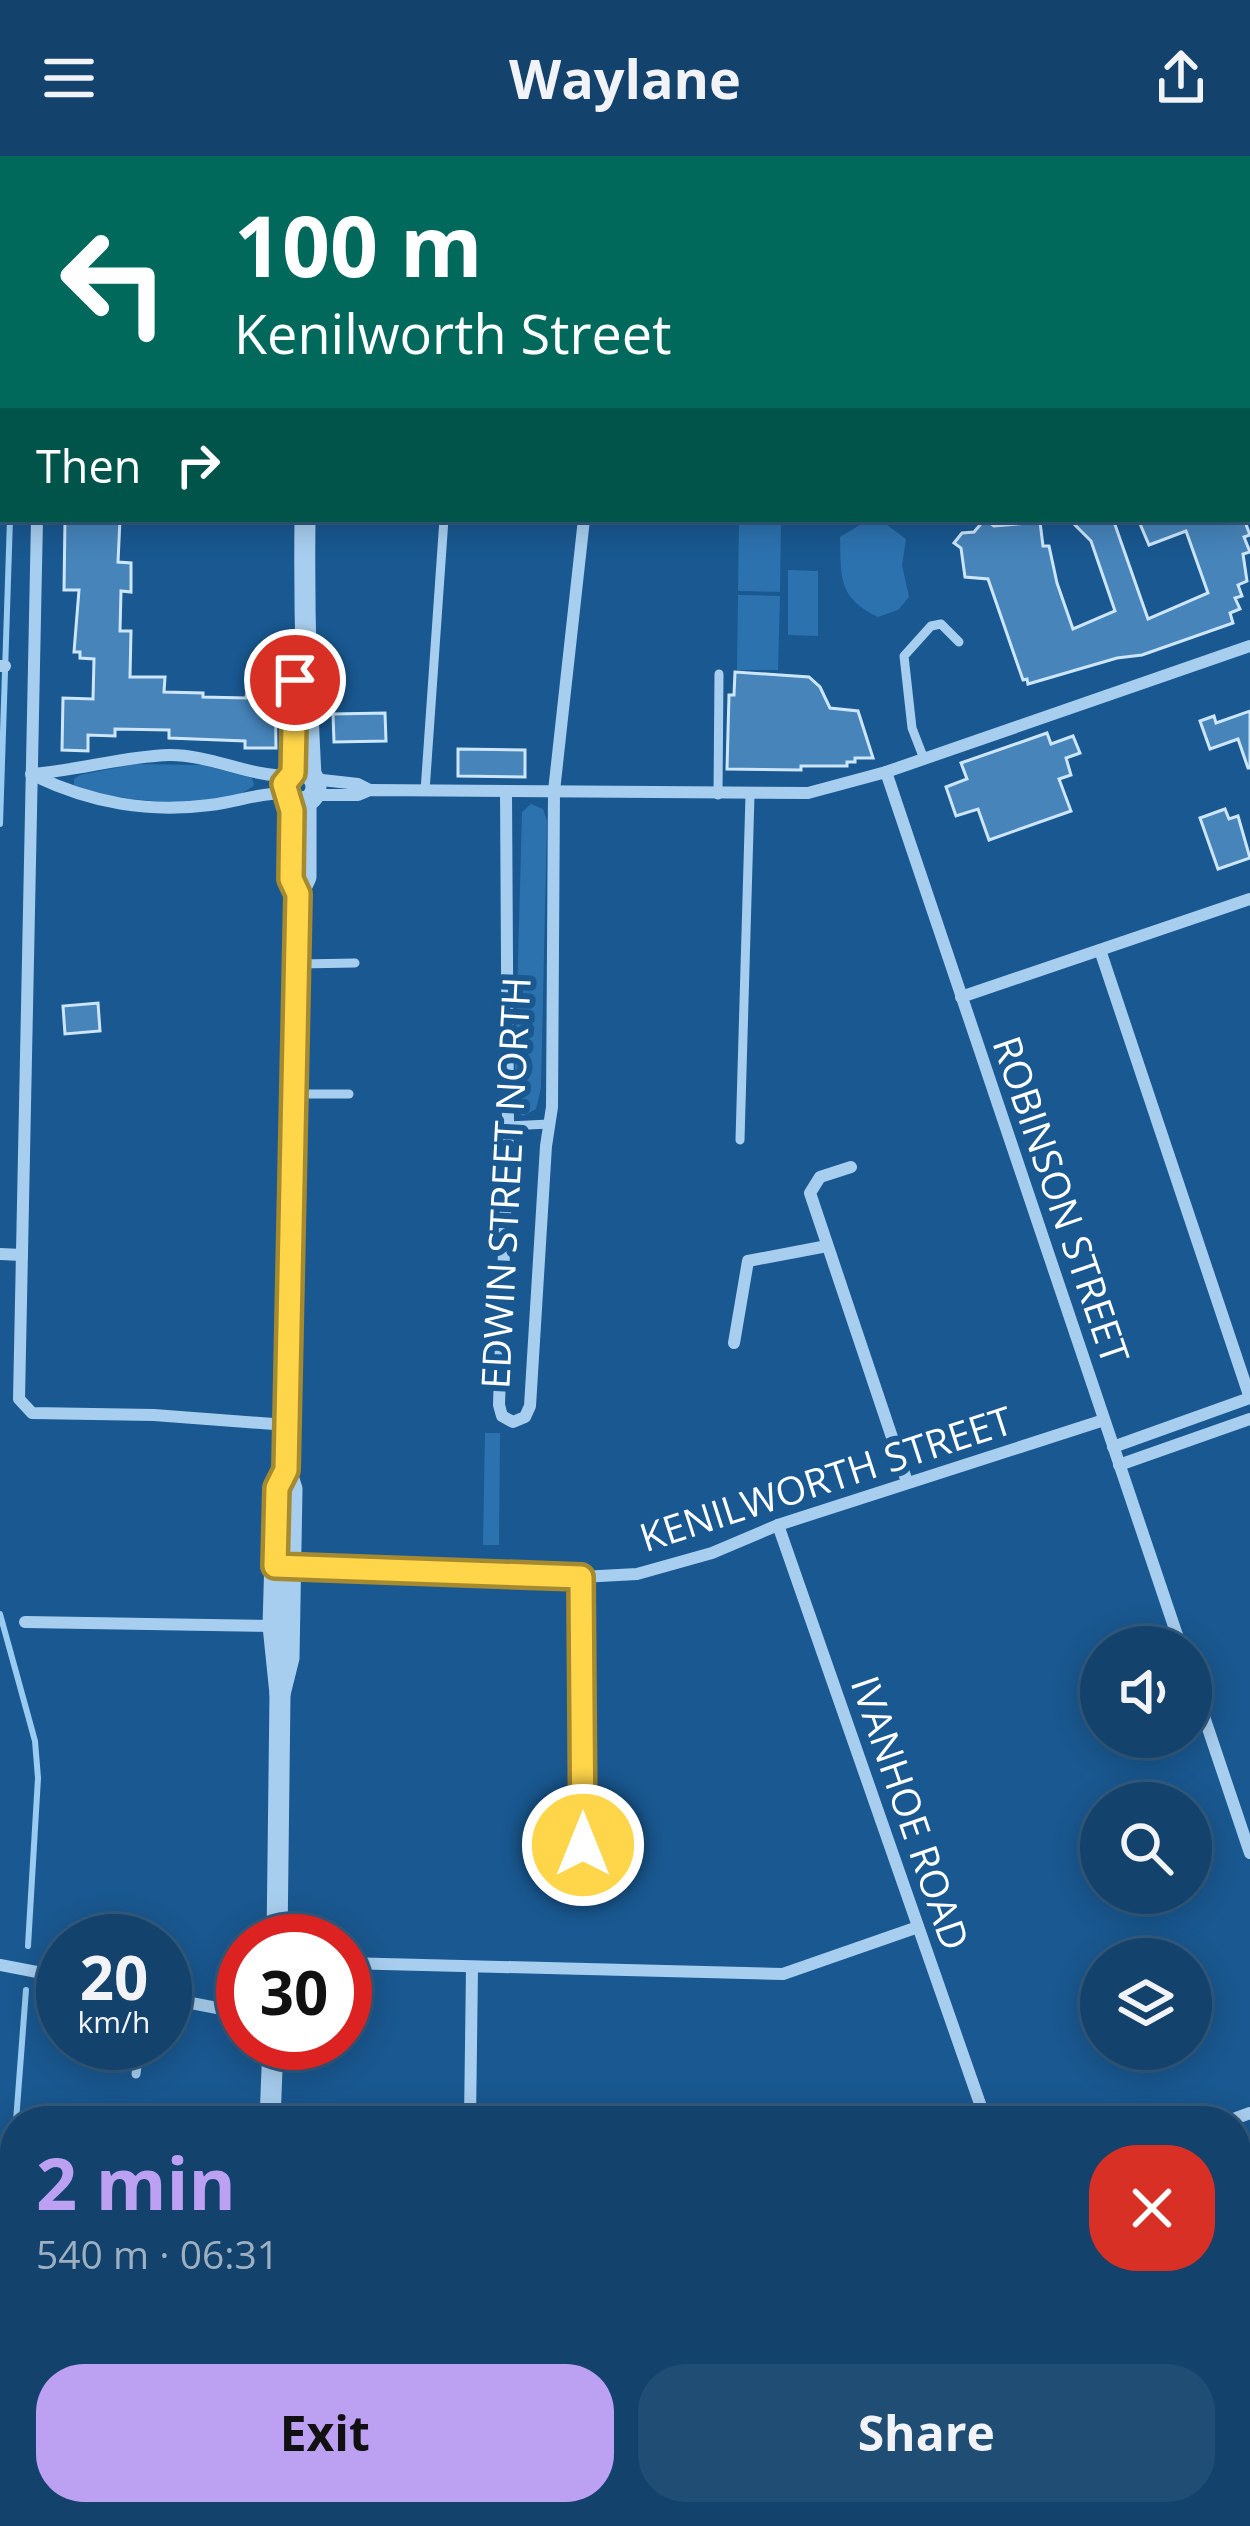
<!DOCTYPE html>
<html lang="en">
<head>
<meta charset="utf-8">
<style>
  body { margin:0; font-family:"Open Sans",sans-serif; background:#204d74; color:#f1f3f6; height:100vh; display:flex; flex-direction:column; font-size:45px; white-space:nowrap }
  * { box-sizing:border-box; margin:0 }
  p { font-size:39px; color:#9db0c2 }
  .icon { flex:none; width:66px; height:66px; fill:none; stroke:currentColor; stroke-width:2; stroke-linecap:round; stroke-linejoin:round }
  .map { position:relative; flex:1; overflow:hidden }
  .details { position:absolute; left:0px; top:1950px; width:1251px; height:420px; display:flex; flex-direction:column; background:#13426c; border-radius:48px 48px 0 0; box-shadow:0 6px 30px #0003,0 0 0 3px #325b7f }
  .details>* { flex:none }
  .guide { position:absolute; left:0px; top:0px; width:1251px; height:366px; box-shadow:0 6px 30px #0003,0 0 0 3px #325b7f; background:#00695c; color:#fff; overflow:hidden }
  .tools { position:absolute; left:1080px; top:1470px; display:grid; gap:24px }
  .tools a { display:grid; place-items:center; width:132px; height:132px; border-radius:50%; background:#13426c; box-shadow:0 6px 30px #0003,0 0 0 3px #325b7f; font-size:60px }
  .speed { position:absolute; left:36px; top:1758px; display:flex; gap:24px; font-size:60px; font-weight:700; text-align:center }
  .speed>* { display:grid; place-content:center; width:156px; height:156px; border-radius:50%; background:#13426c; box-shadow:0 6px 30px #0003,0 0 0 3px #325b7f; line-height:1 }
  .speed small { font-size:30px; font-weight:400 }
  .speed .limit { border:18px solid #d22; background:#fff; color:#111 }
  .pin { position:absolute; display:grid; place-items:center; width:102px; height:102px; color:#fff; margin:-51px; border:6px solid #fff; border-radius:50%; box-shadow:0 3px 12px #0007 }
  .me { position:absolute; width:132px; margin:-66px; rotate:0deg; stroke-linejoin:round; filter:drop-shadow(0 0 9px #0008) }
  .turn { display:flex; align-items:center; gap:42px; height:252px; padding:0 36px; font-size:54px }
  .turn .icon { width:156px; height:156px; stroke-width:2.5 }
  .turn b { display:block; font-size:84px; line-height:102px }
  .then { display:flex; align-items:center; height:114px; padding:0 36px; background:#0003; gap:24px; font-size:45px }
  .round { display:grid; place-items:center; flex:none; width:126px; height:126px; border-radius:48px; background:#204d74 }
  .head { display:flex; align-items:center; justify-content:space-between; height:204px; padding:0 36px }
  h1 { font-size:72px; font-weight:700; line-height:90px; color:#bca0f2 }
  .action { display:flex; gap:24px; margin-top:auto; padding:24px 36px }
  .action a { flex:1; height:138px; border-radius:48px; background:#bca0f2; color:#111; font-size:48px; font-weight:700; line-height:138px; text-align:center }
  .action a+a { background:#204d74; color:#f1f3f6 }
  header { display:flex; justify-content:space-between; align-items:center; height:156px; padding:0 36px; background:#13426c; font-size:54px; font-weight:700 }
  .map>svg:first-child { display:block }
  .green { fill:#2c72af }
  .lines { fill:none; stroke-linecap:round; stroke-linejoin:round }
  .stream { stroke:#9acbf1; stroke-width:6 }
  .building { fill:#4684ba; stroke:#cee6fb; stroke-width:3 }
  .service { stroke:#a8ceef; stroke-width:9 }
  .minor { stroke:#a8ceef; stroke-width:12 }
  .tertiary { stroke:#a8ceef; stroke-width:21 }
  .route-casing { stroke:#a68a30; stroke-width:30 }
  .route { stroke:#ffd54a; stroke-width:21 }
  .labels { text-anchor:middle; stroke-width:12; stroke-linejoin:round; paint-order:stroke }
  .street-label { font-size:39px; fill:#fff; stroke:#195890 }
</style>
</head>
<body>
<header><svg class="icon" aria-label="menu" viewBox="0 0 24 24"><path d="M4 6h16M4 12h16M4 18h16"/></svg>Waylane<svg class="icon" aria-label="share" viewBox="0 0 24 24"><path d="M12 15V3M7 8l5-5 5 5M5 13v7h14v-7"/></svg></header>
<div class="map">
<svg width="1250" height="2370" viewBox="0 0 1250 2370">
  <rect width="100%" height="100%" fill="#195890"/>
  <g class="green">
    <polygon points="739,363 781,363 780,436 738,435"/>
    <path d="M879,363L906,383L902,409L909,441L898,454L878,461C838,442 841,422 840,381L863,367Z"/>
    <polygon points="788,414 818,415 818,480 788,479"/>
    <polygon points="738,439 780,440 778,514 737,514"/>
    <path d="M135,608L202,609L252,622L254,629C225,658 111,645 74,629V623L80,619Z"/>
    <polygon points="531,648 543,653 547,665 541,932 536,953 523,960 514,954 522,656"/>
    <polygon points="485,1277 500,1277 499,1389 483,1389"/>
    <polygon points="1236,1983 1250,2026 1250,2370 639,2370 634,2355 1236,2355"/>
    <rect x="284" y="2355" width="118" height="15"/>
    <polygon points="552,2355 627,2355 632,2370 523,2370 522,2365"/>
  </g>
  <g class="lines">
    <g class="stream">
      <polyline points="22,3 22,0"/>
      <polyline points="0,668 10,363"/>
      <polyline points="0,1458 35,1585 38,1622 28,1790"/>
      <polyline points="16,1965 26,1834"/>
      <polyline points="40,2370 51,2355"/>
    </g>
  </g>
  <g class="building">
    <polygon points="65,363 120,363 118,406 131,407 131,436 121,435 120,475 131,475 130,521 165,521 164,536 203,537 203,541 246,542 248,527 275,527 276,592 245,592 245,585 169,582 169,574 115,573 115,580 88,579 88,595 62,594 63,542 93,543 94,503 80,502 80,496 74,496 79,434 64,434"/>
    <polygon points="985,363 994,370 1040,366 1043,390 1049,390 1057,427 1073,473 1115,455 1091,385 1069,363 1113,363 1148,463 1208,437 1186,375 1149,389 1138,363 1244,363 1250,379 1244,381 1250,396 1243,398 1247,425 1238,429 1242,440 1235,442 1240,453 1230,457 1233,467 1142,499 1117,502 1028,528 1027,523 1023,524 988,423 965,421 961,392 954,387 962,377 974,376"/>
    <polygon points="735,516 809,521 820,531 830,552 858,555 873,602 855,602 855,606 847,606 847,610 801,610 801,614 727,613 729,539 734,539"/>
    <polygon points="1250,555 1250,612 1248,612 1238,583 1210,593 1200,565 1214,560 1216,567"/>
    <polygon points="385,557 386,585 334,586 333,558"/>
    <polygon points="1047,577 1051,588 1073,580 1080,597 1066,602 1071,619 1059,623 1071,655 989,684 978,653 956,660 946,631 967,623 961,607"/>
    <polygon points="458,593 525,594 525,621 458,620"/>
    <polygon points="1225,653 1229,663 1238,660 1250,702 1218,713 1200,662"/>
    <polygon points="98,847 100,875 65,878 63,850"/>
    <polygon points="8,2061 15,2102 15,2216 0,2218 0,2062"/>
  </g>
  <g class="lines">
    <g class="service">
      <polyline points="141,3 141,0"/>
      <polyline points="353,3 353,0"/>
      <polyline points="515,3 516,0"/>
      <polyline points="722,3 722,0"/>
      <polyline points="803,3 803,0"/>
      <polyline points="0,353 3,353"/>
      <polyline points="924,603 912,572 904,500 931,470 941,468 959,486"/>
      <polyline points="425,635 444,363"/>
      <polyline points="718,639 719,518"/>
      <polyline points="300,808 355,807"/>
      <polyline points="294,938 349,938"/>
      <polyline points="508,970 549,968"/>
      <polyline points="740,984 750,639"/>
      <polyline points="136,1918 140,1887"/>
      <polyline points="439,2370 492,2363"/>
    </g>
    <g class="minor">
      <polyline points="1025,0 1025,3"/>
      <polyline points="1037,0 1076,3"/>
      <polyline points="449,3 450,0"/>
      <polyline points="1248,13 1250,13"/>
      <polyline points="37,363 19,1243 32,1257 154,1259 287,1269"/>
      <polyline points="0,510 5,510"/>
      <polyline points="886,616 1181,1491"/>
      <path d="M31,618C78,615 123,600 170,599C211,599 248,620 288,620"/>
      <path d="M35,620C92,647 148,657 210,649C236,646 259,637 285,637"/>
      <polyline points="313,623 358,628 370,634"/>
      <polyline points="506,636 508,970 499,1249 502,1260 513,1266 525,1261 530,1250 546,990 552,951 554,635 584,363"/>
      <polyline points="313,639 358,639 370,634 808,637 886,616 1250,490"/>
      <polyline points="1100,794 1250,1242"/>
      <polyline points="961,841 1250,743"/>
      <polyline points="851,1011 820,1021 810,1037 907,1326"/>
      <polyline points="0,1098 22,1099"/>
      <polyline points="734,1187 748,1105 827,1090"/>
      <polyline points="1113,1291 1250,1242"/>
      <polyline points="1119,1309 1250,1263"/>
      <polyline points="778,1369 986,1965"/>
      <polyline points="288,1411 581,1421 637,1418 712,1397 778,1369 1104,1264"/>
      <polyline points="581,1421 583,1689"/>
      <polyline points="25,1466 276,1470"/>
      <polyline points="1191,1522 1250,1697"/>
      <polyline points="345,1807 783,1818 918,1771"/>
      <polyline points="0,1809 63,1821"/>
      <polyline points="165,1842 243,1857"/>
      <polyline points="470,1965 472,1812"/>
      <polyline points="1228,1965 1250,1957"/>
    </g>
    <g class="tertiary">
      <polyline points="629,3 629,0"/>
      <polyline points="0,186 3,186"/>
      <path d="M305,363C304,449 306,533 311,619"/>
      <circle cx="300" cy="631" r="16"/>
      <polyline points="293,617 295,523"/>
      <polyline points="280,1538 289,1502 292,1333 286,1314 298,738 306,721 306,645"/>
      <polyline points="277,1785 280,1538 273,1470 277,1332 285,1314"/>
      <polyline points="270,1965 273,1887"/>
      <polyline points="262,2370 263,2355"/>
    </g>
  </g>
  <g class="lines">
    <g class="route-casing">
      <polyline id="route" points="295,524 293,617 284,628 292,655 291,723 298,738 286,1314 277,1332 275,1410 581,1421 583,1689"/>
    </g>
    <use href="#route" class="route"/>
  </g>
  <g class="labels">
    <g class="street-label">
      <text transform="translate(506 1027) rotate(-87)" y="14">EDWIN STREET NORTH</text>
      <text transform="translate(1061 1044) rotate(71)" y="14">ROBINSON STREET</text>
      <text transform="translate(826 1323) rotate(-18)" y="14">KENILWORTH STREET</text>
      <text transform="translate(910 1657) rotate(71)" y="14">IVANHOE ROAD</text>
    </g>
  </g>
</svg>
<div class="tools">
<a><svg class="icon" aria-label="sound" viewBox="0 0 24 24"><path d="M4 9h4l5-4v14l-5-4H4zM17 9q2 3 0 6"/></svg></a>
<a><svg class="icon" aria-label="search" viewBox="0 0 24 24"><circle cx="10" cy="10" r="6"/><path d="M15 15l6 6"/></svg></a>
<a><svg class="icon" aria-label="layers" viewBox="0 0 24 24"><path d="M12 4l9 5-9 5-9-5zM3 14l9 5 9-5"/></svg></a>
</div>
<div class="speed"><div>20<small>km/h</small></div><div class="limit">30</div></div>
<div class="pin" style="left:295px;top:524px;background:#d93025"><svg class="icon" aria-label="arrive" viewBox="0 0 24 24"><path d="M6 21V4h12l-3 4 3 4H6"/></svg></div>
<svg class="me" style="left:583px;top:1689px" viewBox="-20 -20 40 40"><circle r="17" fill="#ffd54a" stroke="#fff" stroke-width="3"/><path d="M0-11L8 9 0 5-8 9z" fill="#fff"/></svg>
<div class="guide">
<div class="turn"><svg class="icon" aria-label="left" viewBox="0 0 24 24"><path d="M17 20v-9H6M10 6l-5 5 5 5"/></svg><div><b>100 m</b>Kenilworth Street</div></div>
<div class="then">Then<svg class="icon" aria-label="right" viewBox="0 0 24 24"><path d="M7 20v-9h11M14 6l5 5-5 5"/></svg></div>
</div>
<section class="details">
<div class="head"><div><h1>2 min</h1><p>540 m · 06:31</p></div><a class="round" style="background:#d93025;color:#fff"><svg class="icon" aria-label="close" viewBox="0 0 24 24"><path d="M6 6l12 12M18 6L6 18"/></svg></a></div>
<div class="action"><a>Exit</a><a>Share</a></div>
</section>
</div>
</body>
</html>
